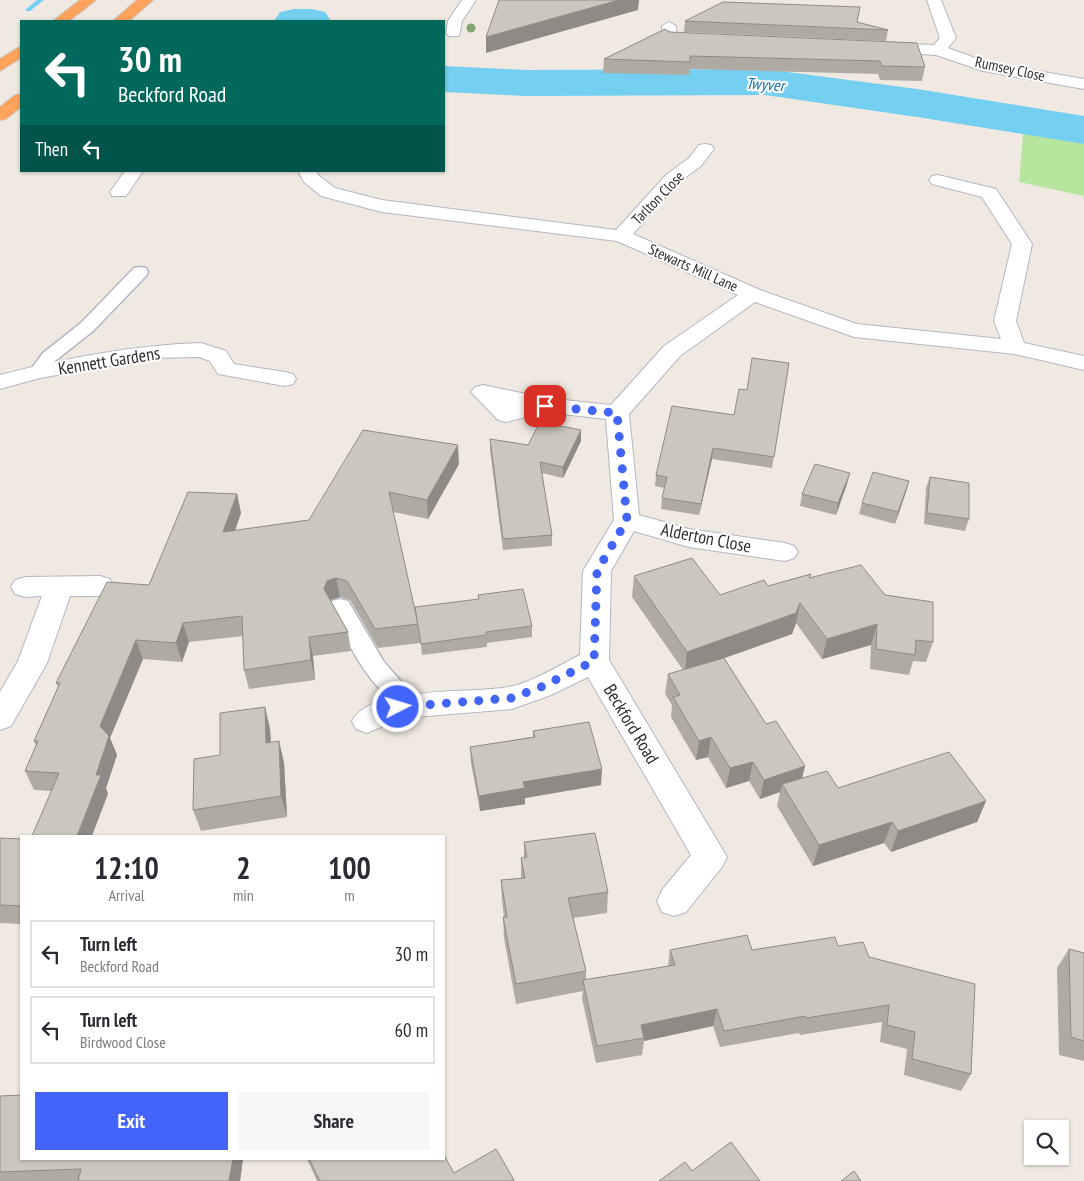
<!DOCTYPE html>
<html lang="en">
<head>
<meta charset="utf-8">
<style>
  body { margin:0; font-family:"PT Sans Narrow",sans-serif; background:#f7f7f7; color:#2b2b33; height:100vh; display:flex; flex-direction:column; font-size:19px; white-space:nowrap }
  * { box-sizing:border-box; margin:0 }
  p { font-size:16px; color:#7c7c81 }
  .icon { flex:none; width:28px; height:28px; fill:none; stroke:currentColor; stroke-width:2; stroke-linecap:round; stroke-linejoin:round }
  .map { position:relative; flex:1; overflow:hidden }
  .sheet { position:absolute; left:20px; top:835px; width:425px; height:325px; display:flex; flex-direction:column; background:#fff; border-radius:0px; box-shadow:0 1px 4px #0004 }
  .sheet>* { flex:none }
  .guide { position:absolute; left:20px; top:20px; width:425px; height:152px; border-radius:0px; box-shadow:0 1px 4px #0004; background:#00695c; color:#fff; overflow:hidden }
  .tools { position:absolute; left:1024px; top:1120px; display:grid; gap:10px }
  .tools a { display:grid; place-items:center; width:45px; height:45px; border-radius:0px; background:#fff; box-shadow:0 1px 4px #0004; font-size:25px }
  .pin { position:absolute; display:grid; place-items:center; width:42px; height:42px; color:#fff; margin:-21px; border-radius:10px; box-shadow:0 2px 8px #0006 }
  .me { position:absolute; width:55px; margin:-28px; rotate:85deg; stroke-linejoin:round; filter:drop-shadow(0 0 4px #0008) }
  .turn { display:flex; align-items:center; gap:18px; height:105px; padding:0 15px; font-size:22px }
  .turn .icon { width:65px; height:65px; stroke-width:2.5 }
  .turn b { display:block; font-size:35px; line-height:42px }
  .then { display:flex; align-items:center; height:48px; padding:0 15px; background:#0003; gap:10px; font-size:19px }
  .eta { display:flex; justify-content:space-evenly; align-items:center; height:85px; text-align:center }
  .eta b { font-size:30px; font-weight:700; line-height:35px }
  .cta { display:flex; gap:10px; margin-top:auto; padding:10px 15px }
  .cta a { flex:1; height:58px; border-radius:0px; background:#4264fb; color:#fff; font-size:20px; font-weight:700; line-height:58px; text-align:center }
  .cta a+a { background:#f7f7f7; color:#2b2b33 }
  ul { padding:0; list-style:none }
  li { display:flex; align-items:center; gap:15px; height:68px; margin:0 10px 8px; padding:0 5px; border:2px solid #e1e1e2; border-radius:0px }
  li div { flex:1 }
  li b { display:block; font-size:19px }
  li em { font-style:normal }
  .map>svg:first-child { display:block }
  .green { fill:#b6e59e }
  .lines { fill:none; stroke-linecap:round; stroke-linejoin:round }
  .stream { fill:#75cff0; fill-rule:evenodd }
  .river { fill:#75cff0; fill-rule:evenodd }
  .service-casing { stroke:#b4b7c1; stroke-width:3 }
  .minor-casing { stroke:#b4b7c1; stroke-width:2 }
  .motorway-casing { stroke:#c9c9c9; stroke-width:2 }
  .service { fill:#fff; fill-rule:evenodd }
  .minor { fill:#fff; fill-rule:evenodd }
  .motorway { fill:#ffa35c; fill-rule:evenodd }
  .tree { fill:#84a574 }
  .wall { fill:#afaba4 }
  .shaded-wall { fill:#8e8b86 }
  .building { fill:#cbc7bf; stroke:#8e8b86 }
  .route { stroke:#4264fb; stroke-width:9; stroke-dasharray:0 16.2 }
  .labels { text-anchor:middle; stroke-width:4; stroke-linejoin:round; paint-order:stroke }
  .far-street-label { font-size:15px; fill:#2e2e2e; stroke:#fff }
  .far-water-label { font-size:16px; font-style:italic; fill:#0d6fa3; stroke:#fff }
  .street-label { font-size:18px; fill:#2e2e2e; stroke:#fff }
</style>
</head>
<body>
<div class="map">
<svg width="1084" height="1181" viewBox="0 0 1084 1181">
  <rect width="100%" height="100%" fill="#efe9e1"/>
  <polygon class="green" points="1024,122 1084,129 1084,196 1019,182"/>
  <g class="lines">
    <polygon class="stream" points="37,0 44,0 30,11 26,11 26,9"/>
    <g class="river">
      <polygon points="294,9 311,9 325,12 331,21 274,21 280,12"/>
      <polygon points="444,66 526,70 765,69 917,89 1084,116 1084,144 917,117 765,95 526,96 444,92"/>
    </g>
    <g class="service-casing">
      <g id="service">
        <polygon points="140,267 146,268 148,272 146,276 93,331 55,361 45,376 31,376 29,372 43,353 81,323 134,268"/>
        <path d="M340,599L348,601L384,662L404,685L401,692C395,693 391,695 385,692C368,684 339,626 329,607L332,601Z"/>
      </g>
    </g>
    <g class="minor-casing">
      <g id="minor">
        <polygon points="462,0 476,0 462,21 459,36 449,36 446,33 448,21"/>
        <polygon points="927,0 941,0 956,38 948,48 986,62 1084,79 1084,89 983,71 936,55 877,51 874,48 882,43 934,45 940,38"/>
        <polygon points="669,22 676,26 678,52 670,57 662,52 662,26"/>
        <path d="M705,144L711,145L714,149L701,166L678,183L633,234L760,290L857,324L1001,339L994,321L1012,244L982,197L932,184L929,180L932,176L938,175L996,189L1032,244L1016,321L1024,343L1084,356V370L1015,354L854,337L755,302L680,356L629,414L639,515L689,529L785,543L794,546L798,552L794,558L785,561L689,547L634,531L611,571L609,660L727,857L722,867L686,912L674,916L662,912L657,901L662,890L691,855L588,677L551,695L512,709L402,718L367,733L356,729L352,721C371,685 472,694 509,687C533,682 558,666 580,655L583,571L614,520L606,419L545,412L506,422L498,420L471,392L475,387L483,385L545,398L611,405L664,346L738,295L617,241L382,212L321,196L304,182L298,171H316L318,175L335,188L382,200L616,230L666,175L689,158L699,145Z"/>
        <polygon points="125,171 143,171 126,196 112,196 110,192"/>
        <path d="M201,343L226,351L234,364L285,372L293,374L296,379L293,384L285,386L218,374L210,361L199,357L153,358L40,378L0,389V375C66,358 133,345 201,343Z"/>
        <polygon points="100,576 110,579 114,586 110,593 100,596 70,596 47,663 11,726 0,730 0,692 18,661 42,596 25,597 15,594 11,587 15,580 25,577"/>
      </g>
    </g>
    <g class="motorway-casing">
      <g id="motorway">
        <polygon points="80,0 96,0 69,21 53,21"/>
        <polygon points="137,0 153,0 129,21 113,21"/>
        <polygon points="21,46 21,58 0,71 0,59"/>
        <polygon points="21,94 21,107 6,119 0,120 0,107 15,95"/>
      </g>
    </g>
    <use href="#service" class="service"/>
    <use href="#minor" class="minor"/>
    <use href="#motorway" class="motorway"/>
  </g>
  <circle class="tree" cx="471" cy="28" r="4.5"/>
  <g class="wall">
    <polygon points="685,21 888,30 886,41 684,32"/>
    <polygon points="670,32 925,67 922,81 880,80 878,74 690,69 689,75 603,73 604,59"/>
    <polygon points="789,363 772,468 712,459 699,515 661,509 662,498 664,488 655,486 656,475 734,415 747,390"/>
    <polygon points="581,430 581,441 563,478 542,473 552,535 552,546 503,550 490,450 490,439 528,445"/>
    <polygon points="459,464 428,519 393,512 416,615 479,599 478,595 532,626 532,637 487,643 487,647 422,655 420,638 420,643 378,648 350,600 340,597 330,600 348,632 351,651 313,656 315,680 249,689 244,670 243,636 189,642 182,662 143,659 110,738 117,755 106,788 108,794 34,790 25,771 36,746 34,741 58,687 56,683 149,585 237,494 241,513 235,531 309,520"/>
    <polygon points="930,477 969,519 965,531 924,524 926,488"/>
    <polygon points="847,484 836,515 800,506 802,494"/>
    <polygon points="906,492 895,524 859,514 862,503"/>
    <polygon points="811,574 810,578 885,595 933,642 926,662 913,661 909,675 870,669 871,645 822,659 796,623 792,634 724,658 766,724 805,766 802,778 838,788 986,801 977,822 891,852 884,843 813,866 777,806 780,792 760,799 749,781 726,788 708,757 696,760 671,717 672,705 665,694 668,674 683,670 632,597 634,576 720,595 768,586"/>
    <polygon points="265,707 270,729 271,743 279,741 284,763 287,817 201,831 193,810 220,755"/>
    <polygon points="533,731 601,785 525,798 525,804 480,811 471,763 470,747 533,737"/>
    <polygon points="0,838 21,839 21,924 0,923"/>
    <polygon points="524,842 608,892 607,913 573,918 586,971 586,980 668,966 670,950 752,950 838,946 869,957 971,1074 961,1091 904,1075 907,1049 880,1042 882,1022 800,1035 799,1033 720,1047 713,1026 644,1041 642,1055 596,1063 582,998 583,991 516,1004 504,938 503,917 504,917 502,901 501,880 521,878 521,858 524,858"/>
    <polygon points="1069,949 1084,953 1084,1061 1059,1055 1057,968"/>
    <polygon points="0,1096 243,1159 240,1181 0,1181"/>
    <polygon points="307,1159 444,1159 454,1173 514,1180 514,1181 317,1181"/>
  </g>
  <g class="shaded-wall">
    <polygon points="619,0 639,0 638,10 486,53 486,37"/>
    <polygon points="581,430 581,441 563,478 563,467"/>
    <polygon points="458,445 459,464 428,519 427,500"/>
    <polygon points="713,448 712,459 699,515 701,504"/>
    <polygon points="850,473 847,484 836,515 838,503"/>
    <polygon points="909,481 906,492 895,524 898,512"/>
    <polygon points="237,494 241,513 227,552 223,532"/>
    <polygon points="336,578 340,597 330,600 324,589 327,581"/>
    <polygon points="800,603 796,623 792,634 685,672 687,652"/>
    <polygon points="183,623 189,642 182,662 176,643"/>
    <polygon points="877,624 871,645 822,659 827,639"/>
    <polygon points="309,637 313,656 315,680 311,660"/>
    <polygon points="136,640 143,659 110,738 117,755 106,788 108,794 92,836 77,836 96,775 100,726"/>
    <polygon points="265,707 270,729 272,765 266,743"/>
    <polygon points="711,737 708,757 696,760 699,741"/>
    <polygon points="279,741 284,763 287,817 281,796"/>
    <polygon points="753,762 749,781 726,788 730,768"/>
    <polygon points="805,766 800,786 782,784 780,792 760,799 764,780"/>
    <polygon points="602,769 601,785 525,798 525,804 480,811 479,796 523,782"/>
    <polygon points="986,801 977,822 891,852 898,831"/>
    <polygon points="892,822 884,843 813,866 819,845"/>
    <polygon points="717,1009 713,1026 644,1041 644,1038 641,1025"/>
    <polygon points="233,1159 243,1159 240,1181 229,1181"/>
  </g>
  <g class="building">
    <polygon points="499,0 619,0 486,37"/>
    <polygon points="723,2 860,7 857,22 888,30 685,21"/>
    <polygon points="665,29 670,32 917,43 925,67 882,66 880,61 690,56 690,62 604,59"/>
    <polygon points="752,358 789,363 774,457 713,448 701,504 662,498 667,477 656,475 672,406 734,415 739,389 747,390"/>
    <polygon points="540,422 581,430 563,467 540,462 552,535 503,539 490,439 528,445"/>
    <polygon points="363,430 458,445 427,500 389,492 418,624 375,629 347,581 336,578 327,581 324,589 348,632 309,637 311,660 244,670 242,616 183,623 176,643 136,640 100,726 109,736 96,775 101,775 77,836 32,836 59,773 25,771 38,741 34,741 60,683 56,683 107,582 149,585 188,492 237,494 223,532 309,520"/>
    <polygon points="815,464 850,473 838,503 802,494"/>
    <polygon points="873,472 909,481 898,512 862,503"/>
    <polygon points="930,477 969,483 969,519 927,513"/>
    <polygon points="692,558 720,595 764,580 768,586 811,574 809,578 861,565 885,595 933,602 933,642 916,640 915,655 876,649 877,624 827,639 800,603 796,613 687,652 634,576"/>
    <polygon points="523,589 532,626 486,632 486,635 421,644 415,607 479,599 478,595"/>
    <polygon points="724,658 766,724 776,721 805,766 764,780 753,762 730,768 711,737 699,741 673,697 680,695 668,674"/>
    <polygon points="265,707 266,743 279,741 281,796 193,810 194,759 220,755 220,713"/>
    <polygon points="589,722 602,769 523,782 525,788 479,796 470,747 535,737 533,731"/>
    <polygon points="949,752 986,801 898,831 892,822 819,845 782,784 827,771 838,788"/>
    <polygon points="595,833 608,892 568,898 586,971 516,984 503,917 507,917 501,880 525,878 521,858 527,857 524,842"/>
    <polygon points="0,838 21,839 21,906 0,905"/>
    <polygon points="747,935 752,950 835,937 838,946 863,942 869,957 975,984 971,1074 912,1059 915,1032 887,1025 889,1005 806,1018 805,1016 724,1031 717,1009 641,1025 644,1038 597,1046 583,980 675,965 670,950"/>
    <polygon points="1069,949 1084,953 1084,1041 1071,1037"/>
    <polygon points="21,1095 21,1159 233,1159 229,1181 78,1181 81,1169 0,1172 0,1096"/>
    <polygon points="731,1142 760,1181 659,1181 685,1162 692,1171"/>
    <polygon points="496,1149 514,1180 511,1181 320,1181 309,1159 444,1159 444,1155 454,1173"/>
    <polygon points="854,1171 861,1181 841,1181"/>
  </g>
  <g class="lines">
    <polyline class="route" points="398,707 512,698 541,687 594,661 597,571 627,520 617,413 545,406"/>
  </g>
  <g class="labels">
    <g class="far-street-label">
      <text transform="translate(1010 69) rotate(12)" y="5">Rumsey Close</text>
      <text transform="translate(658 198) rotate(-46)" y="5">Tarlton Close</text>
      <text transform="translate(693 268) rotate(24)" y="5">Stewarts Mill Lane</text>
    </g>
    <g class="far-water-label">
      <text transform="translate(765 84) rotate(4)" y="6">Twyver</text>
    </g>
    <g class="street-label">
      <text transform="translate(109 361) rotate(-9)" y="6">Kennett Gardens</text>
      <text transform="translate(706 538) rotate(11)" y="6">Alderton Close</text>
      <text transform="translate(631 724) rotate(59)" y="6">Beckford Road</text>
    </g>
  </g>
</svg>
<div class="tools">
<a><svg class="icon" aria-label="search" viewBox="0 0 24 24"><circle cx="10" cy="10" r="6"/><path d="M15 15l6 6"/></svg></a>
</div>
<div class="pin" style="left:545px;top:406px;background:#d93025"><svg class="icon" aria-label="arrive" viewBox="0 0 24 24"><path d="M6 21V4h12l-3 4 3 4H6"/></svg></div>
<svg class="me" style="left:398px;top:707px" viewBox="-20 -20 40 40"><circle r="17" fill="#4264fb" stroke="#fff" stroke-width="3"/><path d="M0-11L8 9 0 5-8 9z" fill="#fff"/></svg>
<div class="guide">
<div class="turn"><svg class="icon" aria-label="left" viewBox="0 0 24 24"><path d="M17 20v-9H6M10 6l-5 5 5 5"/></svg><div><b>30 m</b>Beckford Road</div></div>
<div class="then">Then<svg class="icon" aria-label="left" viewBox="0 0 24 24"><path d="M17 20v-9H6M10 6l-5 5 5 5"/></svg></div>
</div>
<section class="sheet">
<div class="eta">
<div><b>12:10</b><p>Arrival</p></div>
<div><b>2</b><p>min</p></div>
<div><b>100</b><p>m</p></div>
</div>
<ul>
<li><svg class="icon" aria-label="left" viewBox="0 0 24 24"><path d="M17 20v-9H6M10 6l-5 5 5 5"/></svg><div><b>Turn left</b><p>Beckford Road</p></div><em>30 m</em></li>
<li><svg class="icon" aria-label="left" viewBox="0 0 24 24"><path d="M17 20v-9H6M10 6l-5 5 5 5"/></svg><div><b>Turn left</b><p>Birdwood Close</p></div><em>60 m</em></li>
</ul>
<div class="cta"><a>Exit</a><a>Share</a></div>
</section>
</div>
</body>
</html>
